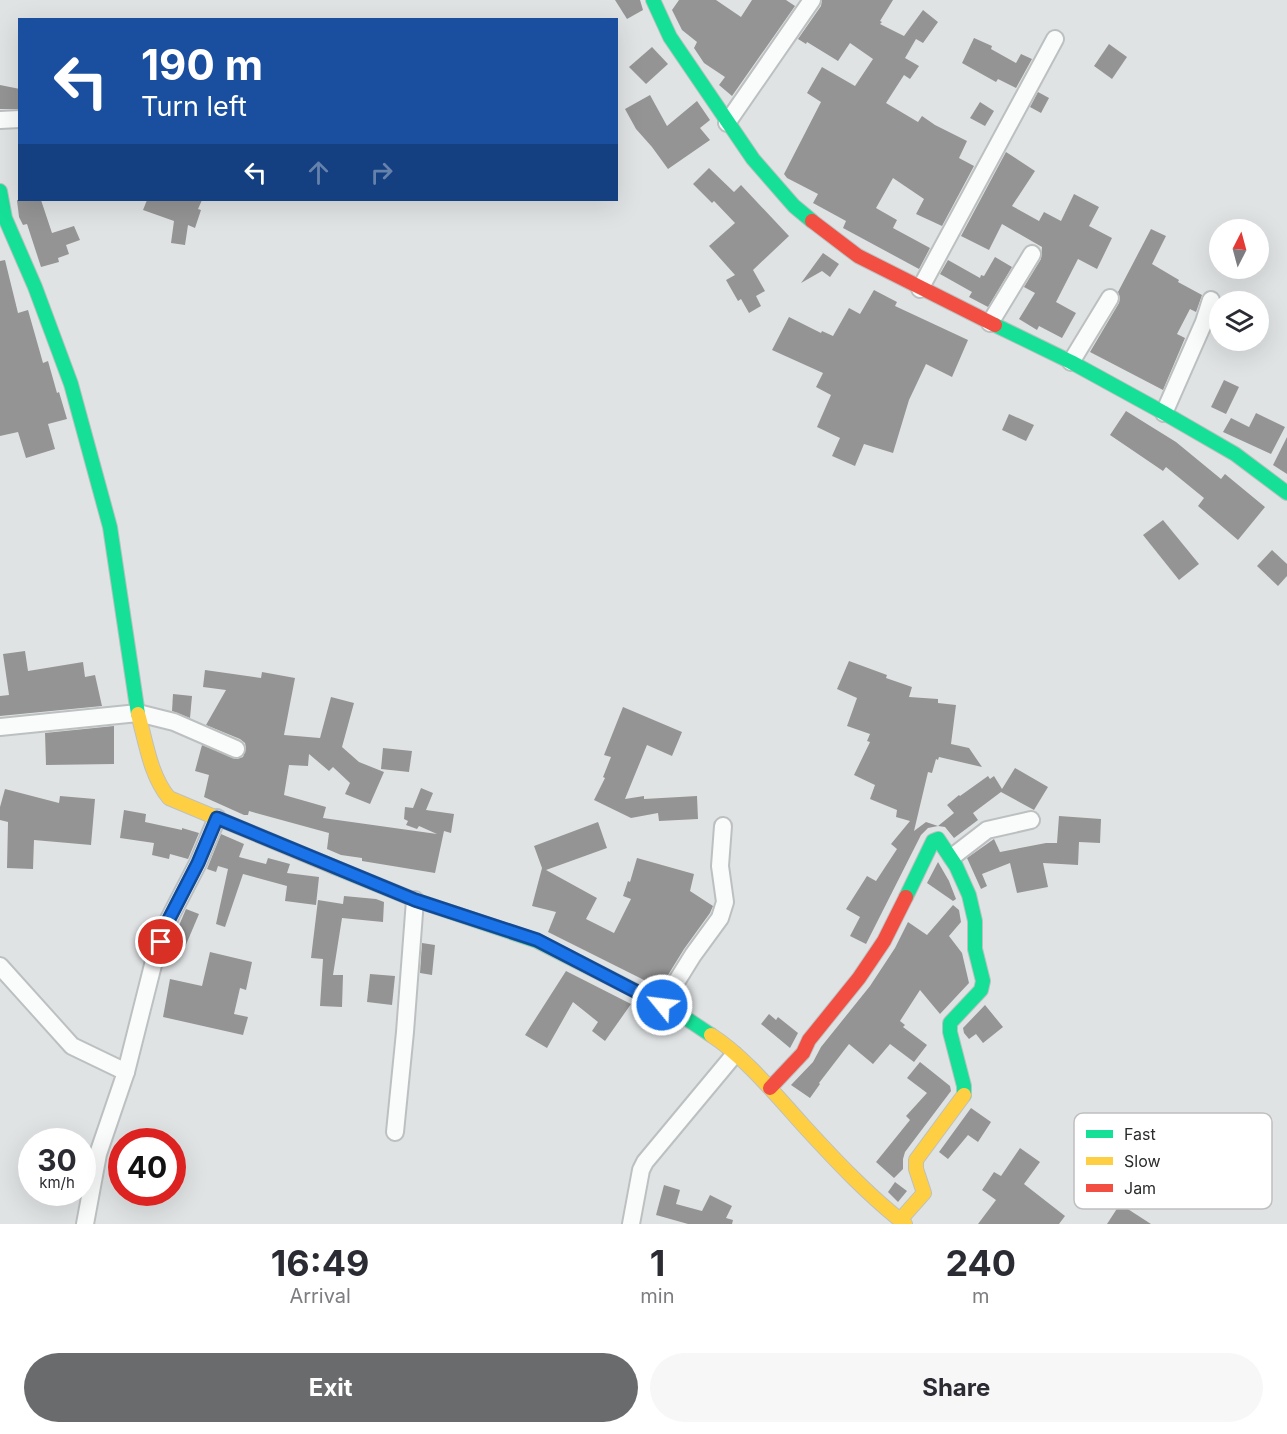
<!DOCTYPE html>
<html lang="en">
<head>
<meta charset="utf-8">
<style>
  body { margin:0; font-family:Inter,sans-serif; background:#f7f7f7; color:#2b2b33; height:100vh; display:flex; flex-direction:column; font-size:22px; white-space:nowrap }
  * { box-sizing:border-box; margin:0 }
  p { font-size:20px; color:#7c7c81 }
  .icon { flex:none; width:33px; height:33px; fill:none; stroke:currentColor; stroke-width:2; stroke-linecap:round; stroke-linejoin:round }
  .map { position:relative; height:1224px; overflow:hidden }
  .drawer { display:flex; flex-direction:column; background:#fff; flex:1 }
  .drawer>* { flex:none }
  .banner { position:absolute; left:18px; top:18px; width:600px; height:183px; border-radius:0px; box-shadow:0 6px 24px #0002; background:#1a4fa0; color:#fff; overflow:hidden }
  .needle { width:39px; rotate:6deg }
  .buttons { position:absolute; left:1209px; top:219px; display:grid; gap:12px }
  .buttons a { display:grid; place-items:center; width:60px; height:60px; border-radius:50%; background:#fff; box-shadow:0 6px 24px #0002; font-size:30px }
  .speed { position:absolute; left:18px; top:1128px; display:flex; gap:12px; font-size:30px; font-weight:700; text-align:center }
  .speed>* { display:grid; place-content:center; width:78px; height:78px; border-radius:50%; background:#fff; box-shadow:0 6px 24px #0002; line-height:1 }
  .speed small { font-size:15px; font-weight:400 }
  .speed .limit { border:9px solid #d22; background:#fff; color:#111 }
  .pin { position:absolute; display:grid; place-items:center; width:51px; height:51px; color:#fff; margin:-26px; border:3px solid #fff; border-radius:50%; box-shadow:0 2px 6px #0007 }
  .me { position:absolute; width:66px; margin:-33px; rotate:299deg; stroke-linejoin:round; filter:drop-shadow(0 0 4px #0008) }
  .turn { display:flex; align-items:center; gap:21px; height:126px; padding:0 24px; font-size:27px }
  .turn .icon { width:78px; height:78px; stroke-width:2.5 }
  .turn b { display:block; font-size:42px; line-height:51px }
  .lanes { display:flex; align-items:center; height:57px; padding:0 24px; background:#0003; justify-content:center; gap:30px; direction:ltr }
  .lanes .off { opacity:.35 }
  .eta { display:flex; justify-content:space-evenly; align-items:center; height:102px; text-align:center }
  .eta b { font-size:36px; font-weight:700; line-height:42px }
  .action { display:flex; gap:12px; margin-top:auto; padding:12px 24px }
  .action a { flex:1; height:69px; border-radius:36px; background:#696b6c; color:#fff; font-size:24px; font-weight:700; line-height:69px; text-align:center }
  .action a+a { background:#f7f7f7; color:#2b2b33 }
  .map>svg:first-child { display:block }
  .building { fill:#949494 }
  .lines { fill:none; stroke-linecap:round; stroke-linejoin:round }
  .street-casing { stroke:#bdc0c1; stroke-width:20 }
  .fast-casing { stroke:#bdc0c1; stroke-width:16 }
  .slow-casing { stroke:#bdc0c1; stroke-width:16 }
  .jam-casing { stroke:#bdc0c1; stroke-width:16 }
  .street { stroke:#fafbfb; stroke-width:16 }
  .fast { stroke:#16e098; stroke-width:14 }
  .slow { stroke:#ffcf43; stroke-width:14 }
  .jam { stroke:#f24e42; stroke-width:14 }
  .route-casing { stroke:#114b97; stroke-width:15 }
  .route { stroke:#1a73e8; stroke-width:10 }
  .key { fill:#fff; stroke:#bfbfc0; stroke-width:1.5 }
  .key-label { font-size:16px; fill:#292b2c }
</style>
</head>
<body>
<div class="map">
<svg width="1287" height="1224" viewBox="0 0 1287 1224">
  <rect width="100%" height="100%" fill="#e0e3e4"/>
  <g class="building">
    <polygon points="615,0 640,0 643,10 627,19"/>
    <polygon points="679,0 716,0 741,17 752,0 786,0 795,6 732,96 719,85 725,77 704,63 694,48 697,42 682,30 672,10"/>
    <polygon points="822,0 893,0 880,21 882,22 880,24 904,36 923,10 938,22 923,43 916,39 905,58 919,66 910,79 904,75 886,103 918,122 922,116 935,125 967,141 959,158 974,166 942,226 916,214 924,199 893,178 876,208 897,220 893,228 930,248 919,269 843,228 846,221 813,203 818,194 787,178 784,174 821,102 807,93 822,67 855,86 873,59 850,43 838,61 807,42 806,44 798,39 821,6"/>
    <polygon points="974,38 992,46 991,49 1016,63 1021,54 1032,59 1016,88 998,79 996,82 962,63"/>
    <polygon points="1109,44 1127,57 1112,79 1094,66"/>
    <polygon points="652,47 668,64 646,84 629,67"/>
    <polygon points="0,85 20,89 20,109 0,109"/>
    <polygon points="1038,92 1049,98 1041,113 1030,107"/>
    <polygon points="650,95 667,126 697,101 710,120 700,128 710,140 668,169 652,147 636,129 625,109"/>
    <polygon points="980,102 994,111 985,126 970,118"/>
    <polygon points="1006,152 1035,171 1012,206 1039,221 1044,212 1061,221 1074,194 1099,207 1089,226 1112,238 1097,269 1078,259 1056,302 1076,313 1062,338 1039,326 1037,330 1019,319 1035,293 1024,287 1041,259 1042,247 1002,224 989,250 961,236"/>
    <polygon points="709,168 734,192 741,185 789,236 753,270 765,291 756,296 761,306 749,313 741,299 738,301 726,280 735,275 709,246 735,223 714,201 712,203 693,184"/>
    <polygon points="17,200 41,200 52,233 74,226 80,240 66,245 69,254 58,258 59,262 41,267 27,224 23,225 19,217"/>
    <polygon points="147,200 202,200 198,209 201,210 195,228 188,225 185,245 171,243 174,221 143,210"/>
    <polygon points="1151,229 1166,236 1152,264 1179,280 1178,282 1202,295 1196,312 1190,309 1177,334 1185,338 1163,390 1090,352 1119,303 1120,298 1118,292"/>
    <polygon points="823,253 839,264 830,277 822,271 801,283"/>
    <polygon points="995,257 1012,267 988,307 969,297 972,292 940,274 948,260 980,278 981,275 984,276"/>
    <polygon points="5,260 18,313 28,310 43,363 48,361 57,393 59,392 67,419 48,424 55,449 26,458 18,432 0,436 0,261"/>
    <polygon points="874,290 897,302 895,306 968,340 952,377 926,364 909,400 893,453 864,444 855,466 832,456 840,438 817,427 831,395 816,387 823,373 772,350 789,317 821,333 822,331 833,336 849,308 860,314"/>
    <polygon points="1224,380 1239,387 1226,414 1211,407"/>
    <polygon points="1126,411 1176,442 1221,479 1225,474 1265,507 1238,540 1198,506 1204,498 1166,467 1163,471 1110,435"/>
    <polygon points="1256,413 1285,427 1271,454 1223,432 1231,418 1249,427"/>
    <polygon points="1009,414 1034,425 1026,441 1002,430"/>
    <polygon points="1287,437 1287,474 1273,465"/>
    <polygon points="1163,520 1199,564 1179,580 1143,535"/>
    <polygon points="1272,550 1287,564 1287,576 1278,586 1257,566"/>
    <polygon points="25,651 28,671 83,662 85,677 95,675 102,706 0,716 0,696 9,695 3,654"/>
    <polygon points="849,661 887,675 886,678 912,687 909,697 938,699 938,703 956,705 951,744 969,748 982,767 939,757 938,760 936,759 932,773 928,772 914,831 926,822 938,826 928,828 921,835 866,944 850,936 860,917 846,909 867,876 876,881 897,849 891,844 910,821 896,817 897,810 870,799 875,785 854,775 870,742 867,741 870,734 847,726 857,698 837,689"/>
    <polygon points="205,670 261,678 262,672 295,678 284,735 320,738 331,697 354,703 342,747 359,762 384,772 370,804 345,794 350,783 333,767 329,771 309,754 308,766 289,765 284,795 326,807 323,818 437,834 419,826 417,829 406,825 408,821 404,819 405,807 413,808 421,788 433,793 426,810 454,814 451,833 444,831 435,873 362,861 362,858 341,855 327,849 329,833 249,811 248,815 244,815 204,797 209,775 195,771 202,745 237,759 243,757 246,748 245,743 240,739 206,725 226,690 203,687"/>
    <polygon points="173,694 192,696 190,718 172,711"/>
    <polygon points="623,707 682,732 672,756 647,745 625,799 644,796 644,799 697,796 698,819 659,821 658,813 631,818 594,800 605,778 603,777 611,757 604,755"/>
    <polygon points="114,726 114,764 46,765 45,733"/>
    <polygon points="383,748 412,751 409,772 381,769"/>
    <polygon points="1015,768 1048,787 1034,810 1001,792 973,813 978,820 954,838 945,827 938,826 954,813 947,805 959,795 960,796 988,776 990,779 994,776 1002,789"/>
    <polygon points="5,789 59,803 60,796 95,799 91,845 34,840 33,869 7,868 8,822 0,820 0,807"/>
    <polygon points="124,810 146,814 145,822 182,830 182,828 199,833 188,859 170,854 169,859 152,855 154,843 120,838"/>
    <polygon points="1059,816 1101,819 1100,843 1079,842 1078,865 1043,863 1048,887 1017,893 1010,863 982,874 987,886 981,889 967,858 994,839 1000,852 1046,843 1057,843"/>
    <polygon points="598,822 607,848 546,870 597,898 586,919 614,933 631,899 623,896 628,881 630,882 637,858 694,874 690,891 713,906 710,913 684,949 660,988 548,932 556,912 532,906 542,868 534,846"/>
    <polygon points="221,834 244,844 239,857 266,864 268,858 290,864 287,873 319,877 316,905 285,901 287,886 243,874 225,927 216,924 228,869 218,866 216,872 207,869"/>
    <polygon points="938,862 949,881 956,899 953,901 927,883"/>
    <polygon points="344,896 376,899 384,902 383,922 342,918 333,975 343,975 342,1007 320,1006 323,959 311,958 318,900 343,904"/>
    <polygon points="953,905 959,910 961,922 949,936 962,953 969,983 940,1014 920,990 900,1021 905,1025 903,1027 927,1045 914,1062 890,1044 873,1064 849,1044 819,1083 820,1084 810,1098 791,1085 813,1062 821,1047 870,986 895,948 908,922 927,935"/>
    <polygon points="186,909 199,914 185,947 172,942"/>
    <polygon points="422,943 435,945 432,975 420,973"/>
    <polygon points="210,952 252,962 246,990 240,988 234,1014 248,1017 243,1035 163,1017 170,979 202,986"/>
    <polygon points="566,971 631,1004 605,1041 592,1031 598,1022 573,1002 547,1048 525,1035"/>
    <polygon points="370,974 395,976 392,1005 367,1002"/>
    <polygon points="985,1005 1003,1027 983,1043 976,1034 969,1039 964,1033 963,1028"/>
    <polygon points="769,1014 776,1020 778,1017 798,1033 790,1048 761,1024"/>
    <polygon points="920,1062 950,1086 951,1091 905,1152 903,1159 903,1169 894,1178 876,1162 910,1120 906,1116 927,1093 907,1078"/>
    <polygon points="971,1108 991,1122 978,1142 968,1135 948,1159 939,1152"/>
    <polygon points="1020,1148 1040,1162 1024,1184 1065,1216 1059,1224 978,1224 996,1200 982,1190 994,1172 1001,1176"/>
    <polygon points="895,1182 907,1191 898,1202 888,1192"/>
    <polygon points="664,1185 680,1190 676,1204 702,1211 710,1195 732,1206 726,1218 733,1220 732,1224 688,1224 656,1215"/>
    <polygon points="1120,1204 1151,1224 1107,1224"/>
  </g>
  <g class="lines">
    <g class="street-casing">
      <g id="street">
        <polyline points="0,120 20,119"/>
        <polyline points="727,123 812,0"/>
        <polyline points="920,289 1055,39"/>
        <polyline points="990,323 1032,254"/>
        <polyline points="1071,362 1110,298"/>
        <polyline points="1164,413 1204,322 1211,300"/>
        <polyline points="0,727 138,713 174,722 236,749"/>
        <polyline points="952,857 987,830 1031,820"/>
        <polyline points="0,966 72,1046 126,1072"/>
        <polyline points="662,1005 693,955 720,918 725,902 720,866 723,826"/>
        <polyline points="395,1132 405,1032 415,900"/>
        <polyline points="85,1224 98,1154 126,1072 157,949 161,942 168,921 198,863 217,818"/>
        <polyline points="631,1224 641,1170 645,1162 734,1055"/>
      </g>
    </g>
    <g class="fast-casing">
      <g id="fast">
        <polyline points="653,0 670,37 753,159 794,206 812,221"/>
        <polyline points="0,191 5,218 35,287 71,384 110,527 138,714"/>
        <polyline points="995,325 1071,362 1164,413 1235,454 1287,493"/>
        <polyline points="334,867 415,900 537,941 675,1011 711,1035"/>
        <polyline points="906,897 933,841 938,839 956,866 969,895 975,921 975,949 983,981 981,990 950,1023 950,1032 964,1086 964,1095"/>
      </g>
    </g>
    <g class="slow-casing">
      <g id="slow">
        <path d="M138,714C146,742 150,775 169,798L334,867"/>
        <path d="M711,1035C744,1056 776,1095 803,1125C835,1160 868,1195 905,1224"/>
        <polyline points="900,1220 924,1193 916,1169 916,1160 964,1095"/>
      </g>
    </g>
    <g class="jam-casing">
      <g id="jam">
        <polyline points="812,221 858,256 995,325"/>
        <polyline points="770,1088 803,1053 809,1040 859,978 884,941 906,897"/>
      </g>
    </g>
    <use href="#street" class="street"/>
    <use href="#fast" class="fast"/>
    <use href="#slow" class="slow"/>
    <use href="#jam" class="jam"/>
  </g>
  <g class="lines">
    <g class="route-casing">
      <polyline id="route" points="161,942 168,921 198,863 217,818 415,900 537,940 662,1005"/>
    </g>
    <use href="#route" class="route"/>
  </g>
  <rect x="1074" y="1113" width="198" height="96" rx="9" class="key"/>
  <rect x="1086" y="1130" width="27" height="8" fill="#16e098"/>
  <rect x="1086" y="1157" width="27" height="8" fill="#ffcf43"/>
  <rect x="1086" y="1184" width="27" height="8" fill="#f24e42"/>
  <g class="key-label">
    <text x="1124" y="1140">Fast</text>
    <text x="1124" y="1167">Slow</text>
    <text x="1124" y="1194">Jam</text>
  </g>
</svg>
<div class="buttons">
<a><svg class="needle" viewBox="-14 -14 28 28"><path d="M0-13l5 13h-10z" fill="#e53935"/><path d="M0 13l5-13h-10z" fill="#7c7c81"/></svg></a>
<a><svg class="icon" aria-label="layers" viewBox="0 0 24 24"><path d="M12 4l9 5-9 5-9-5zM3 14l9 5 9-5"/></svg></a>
</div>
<div class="speed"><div>30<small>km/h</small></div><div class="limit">40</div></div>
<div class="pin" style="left:161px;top:942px;background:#d93025"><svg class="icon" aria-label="arrive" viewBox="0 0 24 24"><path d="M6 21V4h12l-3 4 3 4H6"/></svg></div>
<svg class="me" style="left:662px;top:1005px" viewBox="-20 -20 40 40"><circle r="17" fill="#1a73e8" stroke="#fff" stroke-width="3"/><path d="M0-11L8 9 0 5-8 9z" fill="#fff"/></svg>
<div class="banner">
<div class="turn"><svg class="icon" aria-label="left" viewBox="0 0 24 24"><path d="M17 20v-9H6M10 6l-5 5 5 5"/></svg><div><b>190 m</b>Turn left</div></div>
<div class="lanes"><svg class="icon" aria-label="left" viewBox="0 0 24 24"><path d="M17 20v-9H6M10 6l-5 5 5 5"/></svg><svg class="icon off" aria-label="ahead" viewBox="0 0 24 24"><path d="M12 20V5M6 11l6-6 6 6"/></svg><svg class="icon off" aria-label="right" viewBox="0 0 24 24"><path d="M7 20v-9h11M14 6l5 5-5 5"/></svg></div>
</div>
</div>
<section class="drawer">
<div class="eta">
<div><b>16:49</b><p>Arrival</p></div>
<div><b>1</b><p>min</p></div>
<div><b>240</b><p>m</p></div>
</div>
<div class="action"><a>Exit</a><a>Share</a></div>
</section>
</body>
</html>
